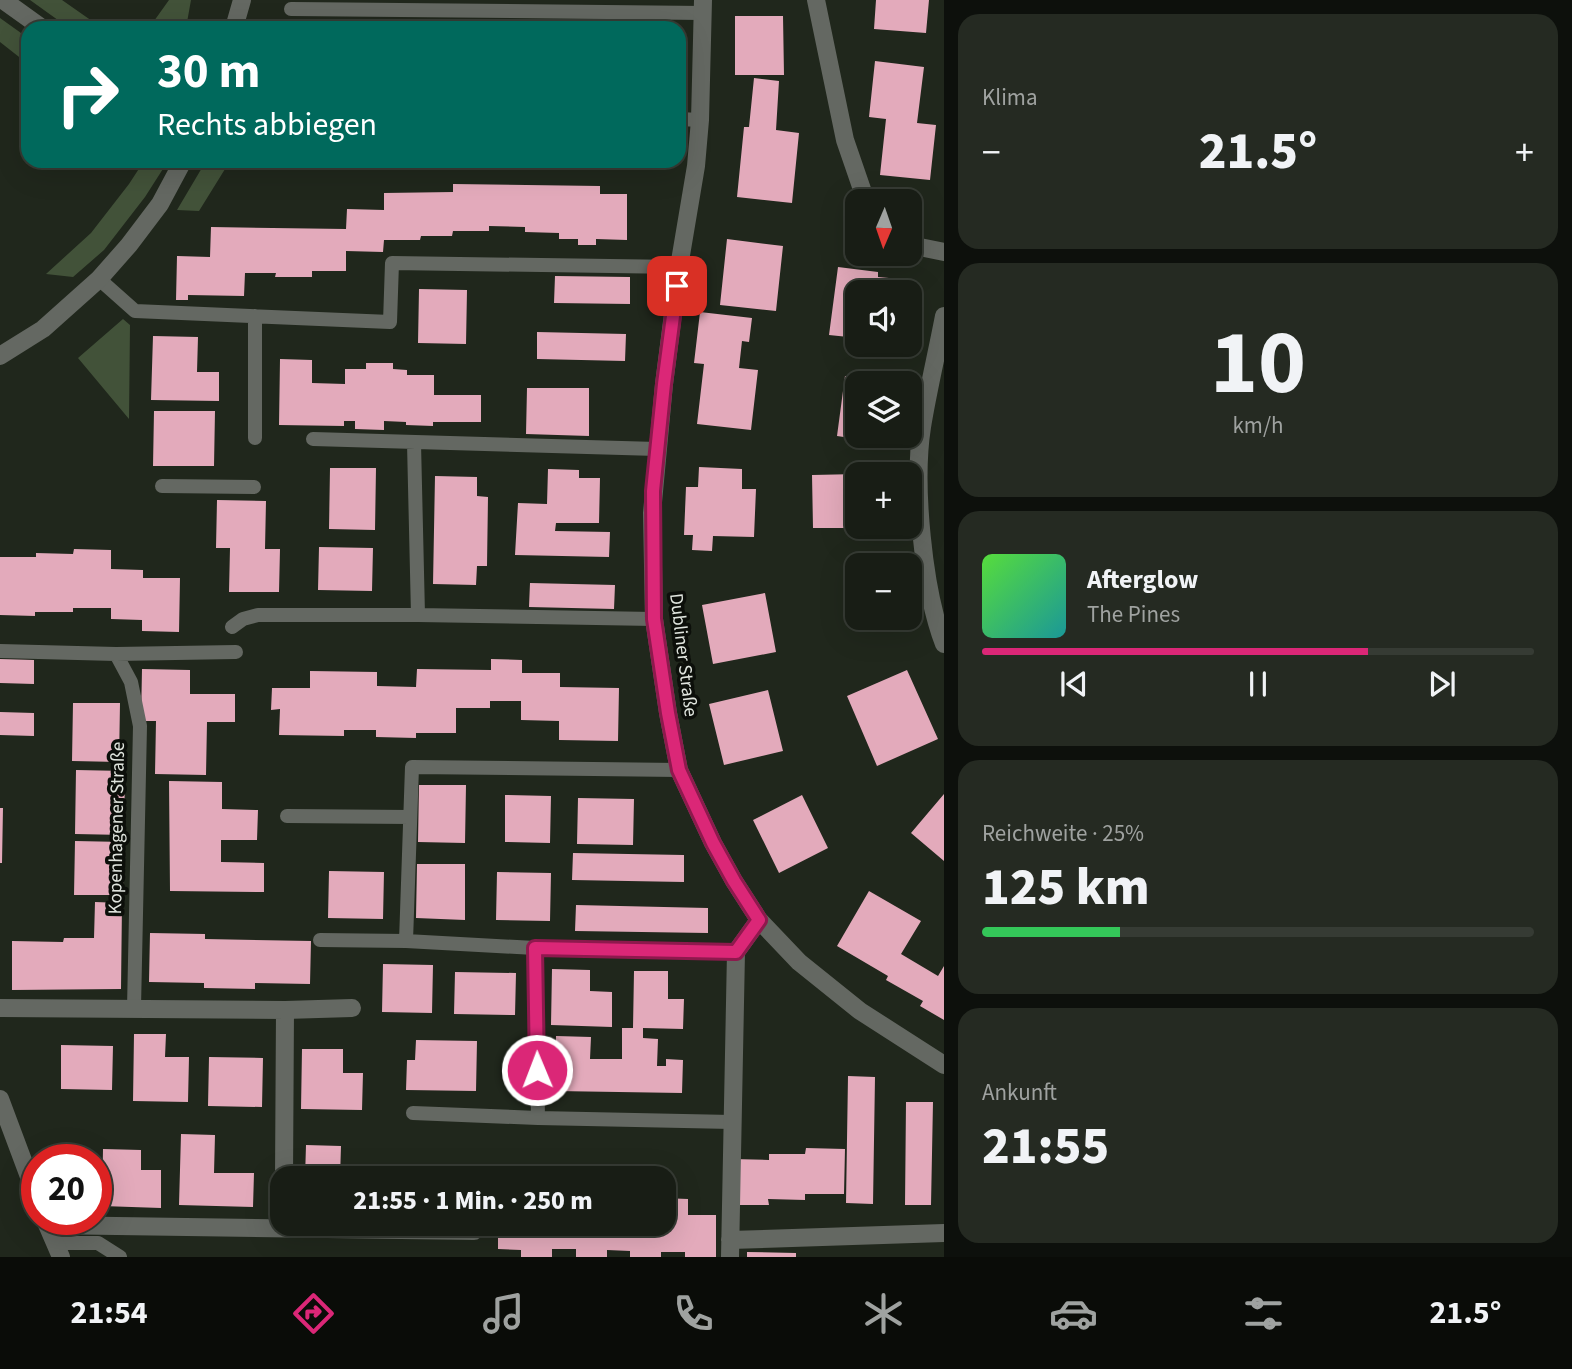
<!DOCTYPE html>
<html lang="de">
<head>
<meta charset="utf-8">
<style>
	:root { --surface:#181d15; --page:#252a22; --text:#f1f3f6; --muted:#9fa2a0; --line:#363b34; --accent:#db2777 }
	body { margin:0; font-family:"Source Sans 3",sans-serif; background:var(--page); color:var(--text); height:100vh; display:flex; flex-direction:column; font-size:26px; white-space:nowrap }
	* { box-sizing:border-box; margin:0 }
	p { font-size:23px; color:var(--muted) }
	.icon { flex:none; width:38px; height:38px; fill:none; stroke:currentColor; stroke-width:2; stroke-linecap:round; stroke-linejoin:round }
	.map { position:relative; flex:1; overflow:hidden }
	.side { display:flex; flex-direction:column; gap:14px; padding:14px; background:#0d100c; width:628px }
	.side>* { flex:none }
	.banner { position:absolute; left:21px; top:21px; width:665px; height:147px; border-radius:21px; box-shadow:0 7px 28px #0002,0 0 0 2px var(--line); background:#00695c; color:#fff; overflow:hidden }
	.needle { width:46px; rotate:182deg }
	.tools { position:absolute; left:845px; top:189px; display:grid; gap:14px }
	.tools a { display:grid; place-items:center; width:77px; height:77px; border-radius:14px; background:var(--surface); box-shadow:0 7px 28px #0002,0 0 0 2px var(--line); font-size:35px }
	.speed { position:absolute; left:21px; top:1144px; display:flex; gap:14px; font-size:35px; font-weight:700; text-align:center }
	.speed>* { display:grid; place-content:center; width:91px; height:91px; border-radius:50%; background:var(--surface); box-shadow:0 7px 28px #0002,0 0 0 2px var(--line); line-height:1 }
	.speed .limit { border:10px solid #d22; background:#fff; color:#111 }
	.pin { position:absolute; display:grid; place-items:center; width:60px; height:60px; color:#fff; margin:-30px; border-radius:14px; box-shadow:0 4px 10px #0006 }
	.me { position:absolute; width:77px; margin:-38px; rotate:359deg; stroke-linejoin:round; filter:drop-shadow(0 0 5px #0008) }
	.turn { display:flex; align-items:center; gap:24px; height:147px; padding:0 21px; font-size:32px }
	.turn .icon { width:91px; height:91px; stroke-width:2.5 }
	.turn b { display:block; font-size:49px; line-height:60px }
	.big { font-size:52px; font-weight:800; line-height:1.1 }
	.side .card { flex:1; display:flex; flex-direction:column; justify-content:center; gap:10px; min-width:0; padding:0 24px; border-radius:21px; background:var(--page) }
	.side .dial { align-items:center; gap:0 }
	.dial b { font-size:91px; line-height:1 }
	.song { display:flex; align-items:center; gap:21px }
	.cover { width:84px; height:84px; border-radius:10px; background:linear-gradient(135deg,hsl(110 70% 55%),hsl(180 70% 35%)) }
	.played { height:7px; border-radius:4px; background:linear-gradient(90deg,var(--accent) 70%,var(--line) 70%) }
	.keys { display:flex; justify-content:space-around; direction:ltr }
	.heat { display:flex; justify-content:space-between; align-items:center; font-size:38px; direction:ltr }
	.charge { height:10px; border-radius:5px; background:linear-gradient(90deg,#34c759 25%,var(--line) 0) }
	.trip { position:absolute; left:270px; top:1166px; width:406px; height:70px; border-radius:21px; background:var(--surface); box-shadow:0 7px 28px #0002,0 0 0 2px var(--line); font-weight:800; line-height:70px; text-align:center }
	.tab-bar { display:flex; height:112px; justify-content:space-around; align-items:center; background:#0a0c08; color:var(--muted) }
	.tab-bar .icon { width:49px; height:49px }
	.tab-bar .on { color:var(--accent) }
	.tab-bar b { font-size:32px; color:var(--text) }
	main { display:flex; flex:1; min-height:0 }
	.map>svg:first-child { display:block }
	.green { fill:#425239 }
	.building { fill:#e3aabb }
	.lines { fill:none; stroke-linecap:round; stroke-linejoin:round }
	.service { stroke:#646862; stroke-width:14 }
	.minor { stroke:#646862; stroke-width:18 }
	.tertiary { stroke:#646862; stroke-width:18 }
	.route-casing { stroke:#8e194d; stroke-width:18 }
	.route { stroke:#db2777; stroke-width:12 }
	.labels { text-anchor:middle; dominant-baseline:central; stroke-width:7; stroke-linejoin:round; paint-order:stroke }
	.street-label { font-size:19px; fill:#e0e5de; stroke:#0c0f0a }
</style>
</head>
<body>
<main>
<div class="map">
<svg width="944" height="1257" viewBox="0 0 944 1257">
	<rect width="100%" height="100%" fill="#20271c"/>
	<path class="green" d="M30,0h32l40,28h-33z
		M169,0h22l-5,28h-37z
		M0,18l28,20v26l-28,-22z
		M144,161h24l-23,36 -41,53 -31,27 -27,-3 45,-41 38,-49z
		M206,161h24l-31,50 -22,-1z
		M123,319l7,6 -1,94 -51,-61z"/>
	<path class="building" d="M876,0h53l-3,33 -52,-4z
		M735,16h48l1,59h-49z
		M640,24l22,1v3h-22z
		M875,61l49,6 -7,56 19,2 -6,55 -50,-5 6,-56 -17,-2z
		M754,78l25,3 -3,49 23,3 -7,70 -55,-6 7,-70h5z
		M453,184l147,2v8h27v46l-31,-1v6h-18v-6h-19v-6l-34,-1v-5l-36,-1v5h-36l-1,5h-31l-1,4h-36l-1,12 -37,-1v20h-34v6h-37l1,-4h-31l-1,23 -56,-1v5h-12l1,-44 33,1 1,-30 135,2 1,-20 37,1v-17l69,-1z
		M727,239l56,7 -7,65 -56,-6z
		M838,267l40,5v5l22,2 -2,13h-40v46l-29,-3z
		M555,276l75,1v27l-76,-1z
		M419,289l48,1 -1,54 -48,-1z
		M700,312l52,6 -3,24 -7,-1 -3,27 19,2 -7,60 -54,-6 7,-60 -10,-1z
		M537,332l89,2 -1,27 -88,-2z
		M153,336l45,1 -1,35h22v29l-68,-1z
		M280,359l32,1v23l33,1v-15h21v-6h27v6l14,1v5h27v20h47v27h-48v4l-27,-1v-3l-22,-1v9l-29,-1v-8h-11v5l-65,-1z
		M845,376l40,6 -27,1v53h28l-1,7 -48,-7z
		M527,388h62v48l-63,-2z
		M154,411h61l-1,55h-61z
		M699,467l43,2v20h14l-2,48 -41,-1 -1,15 -20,-1 1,-15h-9l2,-48h12z
		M330,468h46l-1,62 -46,-1z
		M548,469l31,1v8h21l-1,45h-43l-1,8 55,1 -1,25 -94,-2 3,-52 29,1z
		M858,474v54h-45l-1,-53z
		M435,476l42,1v19l11,1 -1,69h-10l-1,19 -43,-1z
		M217,500l49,1 -1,48h15l-1,43h-50l1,-44h-14z
		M319,547l54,1 -1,43 -54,-1z
		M74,549l37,1v19l32,1v8h37l-1,54 -37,-1v-11l-31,-1v-11h-38v4h-38v4l-35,-1v-58h36v-4l37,1z
		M530,583l85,2 -1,24 -85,-2z
		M765,593l11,59 -63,12 -11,-59z
		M0,659l34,1v24l-34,-1z
		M491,659l31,1v13h38v14l59,1 -1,53 -59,-1v-19l-38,-1v-19h-31v7h-34v25h-40v5l-40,-1v-7h-32v6l-65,-1 1,-26 -9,1 1,-22h38v-17l67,1v14l39,1 1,-18 74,1z
		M142,669l48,1v24h45v28h-28l-1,53 -51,-1 1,-53h-15z
		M907,670l31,69 -61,27 -30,-70z
		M768,690l15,61 -59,14 -15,-61z
		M73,703h47l-1,59 -47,-1z
		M0,712l34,1v23l-34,-1z
		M76,770l49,1 -1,64 -49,-1z
		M169,781l53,1v27l36,1 -1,30h-36v22l43,1v29l-94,-1z
		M419,785h47l-1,58 -47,-1z
		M944,794v67l-33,-28z
		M505,795l46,1 -1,47 -45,-1z
		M802,795l26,53 -49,25 -26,-53z
		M578,798l56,1 -1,46 -56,-1z
		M0,808h3l-1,55h-2z
		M75,841l49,1 -1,53h-49z
		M573,853l111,2v27l-112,-2z
		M417,864h48v56l-49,-2z
		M329,871l55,1 -1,47 -55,-1z
		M497,872l54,1 -1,48 -54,-1z
		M869,891l52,30 -20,33 37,22 6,-10v54l-24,-14 3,-5 -37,-21 2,-4 -51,-30z
		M95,902l27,1 -1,86 -109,1v-49l51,1 1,-4h30z
		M576,905l132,3v25l-133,-2z
		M150,933l55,1v5l106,2 -1,43 -55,-1v6l-51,-1v-5l-55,-1z
		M383,964l50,1 -1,48 -50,-1z
		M552,969l38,1v21l22,1v35l-61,-2z
		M634,971h34v28h16l-1,30 -40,-1v10l15,1 -1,27h9v-7l17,1 -1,33 -127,-2 1,-55 35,1 -1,22h32v-31h11z
		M455,972l61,1 -1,42 -61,-1z
		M134,1034h32l-1,23h24l-1,45 -55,-1z
		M416,1040l61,1 -1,50 -70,-1 1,-30h8z
		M61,1045l52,1 -1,44 -51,-1z
		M302,1049h41v24h20l-1,37 -61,-1z
		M209,1057l54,1 -1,49 -54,-1z
		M848,1076l27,1 -2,127 -27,-1z
		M906,1102h27l-2,103h-26z
		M181,1134l34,1 -1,38h40l-1,34 -74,-2z
		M306,1145l35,1 -1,32h-35z
		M806,1148l39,1 -1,45h-39v6l-37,-1 1,6h-38l1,-46 37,1v-6h36z
		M103,1149l38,1v20h20v38l-59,-2z
		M663,1198l25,1v16h28v42h-31v-5h-24v5h-31v-6l-23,-1v7h-31v-8h-24v8h-31v-7l-23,-1v-26h165z
		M747,1252l49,1v4h-49z"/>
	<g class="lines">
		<path class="service" d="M291,9l413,4
			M679,119l21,1
			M99,279l36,32 255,11 2,-59 287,4
			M255,438v-122
			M313,439l344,10
			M414,443l4,172
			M162,486l92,1
			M232,627l11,-8 15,-4h160l236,4
			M0,651l116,3 120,-2
			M116,654l15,28 9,44 -6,282
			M287,816l123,1
			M320,940l86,1 129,7 201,4
			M406,941l6,-174 267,3
			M535,948l3,170
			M413,1113l125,5 194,4
			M55,1243h43l22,14"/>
		<path class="minor" d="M3,0l39,28
			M703,0l-3,120 -4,46 -17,101 -15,117 -12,129 2,106 14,94 11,57 34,73 21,38 25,39 40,42 61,49 84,54
			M816,0l29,140 21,61
			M910,245l34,7
			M944,316c-7,37 -16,74 -22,111 -9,57 1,163 22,217
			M0,1008l285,2 67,-2
			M0,1099l37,99
			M284,1178l1,-168
			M45,1220l16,37
			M47,1225l427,6
			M730,1240l214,-7
			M730,1257l6,-305 23,-32"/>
		<path class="tertiary" d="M234,28l8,-28
			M0,356l43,-27 56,-50 30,-34 31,-41 23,-43"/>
	</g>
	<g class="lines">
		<defs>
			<path id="route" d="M537,1070l-2,-122 201,4 23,-32 -25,-39 -21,-38 -34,-73 -11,-57 -14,-94 -1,-128 11,-107 13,-98"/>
		</defs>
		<use href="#route" class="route-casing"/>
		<use href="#route" class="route"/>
	</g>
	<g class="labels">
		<g class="street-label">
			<text transform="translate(683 655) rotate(83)">Dubliner Straße</text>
			<text transform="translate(117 828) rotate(-89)">Kopenhagener Straße</text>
		</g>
	</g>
</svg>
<div class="tools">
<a><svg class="needle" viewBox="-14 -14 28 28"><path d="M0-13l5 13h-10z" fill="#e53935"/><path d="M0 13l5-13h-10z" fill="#9fa2a0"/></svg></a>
<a><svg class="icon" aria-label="sound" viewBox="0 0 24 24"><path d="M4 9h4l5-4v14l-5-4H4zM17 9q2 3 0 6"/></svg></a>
<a><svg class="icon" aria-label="layers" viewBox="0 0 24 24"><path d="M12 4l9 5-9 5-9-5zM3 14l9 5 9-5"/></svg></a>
<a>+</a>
<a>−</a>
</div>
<div class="speed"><div class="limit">20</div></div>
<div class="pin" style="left:677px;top:286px;background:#d93025"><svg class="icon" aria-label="arrive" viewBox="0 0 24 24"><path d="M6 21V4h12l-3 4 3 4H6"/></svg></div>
<svg class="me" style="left:537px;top:1070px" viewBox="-20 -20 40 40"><circle r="17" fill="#db2777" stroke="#fff" stroke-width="3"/><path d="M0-11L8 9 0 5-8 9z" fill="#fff"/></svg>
<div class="trip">21:55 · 1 Min. · 250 m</div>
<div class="banner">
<div class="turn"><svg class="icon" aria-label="right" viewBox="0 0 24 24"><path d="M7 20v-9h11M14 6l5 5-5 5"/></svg><div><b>30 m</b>Rechts abbiegen</div></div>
</div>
</div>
<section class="side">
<div class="card"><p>Klima</p>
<div class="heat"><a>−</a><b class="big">21.5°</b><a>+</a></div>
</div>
<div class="card dial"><b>10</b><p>km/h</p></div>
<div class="card">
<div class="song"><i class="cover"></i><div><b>Afterglow</b><p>The Pines</p></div></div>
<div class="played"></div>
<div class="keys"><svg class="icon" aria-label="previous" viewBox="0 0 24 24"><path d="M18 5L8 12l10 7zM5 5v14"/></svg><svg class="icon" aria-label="pause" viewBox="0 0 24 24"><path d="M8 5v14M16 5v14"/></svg><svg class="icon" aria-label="next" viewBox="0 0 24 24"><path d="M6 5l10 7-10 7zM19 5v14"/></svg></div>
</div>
<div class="card"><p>Reichweite · 25%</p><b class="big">125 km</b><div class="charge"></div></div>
<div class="card"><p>Ankunft</p><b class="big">21:55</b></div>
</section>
</main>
<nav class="tab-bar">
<b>21:54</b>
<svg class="icon on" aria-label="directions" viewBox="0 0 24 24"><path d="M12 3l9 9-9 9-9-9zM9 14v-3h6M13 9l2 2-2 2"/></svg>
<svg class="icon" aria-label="music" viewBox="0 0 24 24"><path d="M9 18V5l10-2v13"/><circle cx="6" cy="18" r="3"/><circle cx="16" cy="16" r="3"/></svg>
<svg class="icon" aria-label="phone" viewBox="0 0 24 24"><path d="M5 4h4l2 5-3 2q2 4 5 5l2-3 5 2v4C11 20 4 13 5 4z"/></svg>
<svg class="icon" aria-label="climate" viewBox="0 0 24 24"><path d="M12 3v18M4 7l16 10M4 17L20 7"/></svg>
<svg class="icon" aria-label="car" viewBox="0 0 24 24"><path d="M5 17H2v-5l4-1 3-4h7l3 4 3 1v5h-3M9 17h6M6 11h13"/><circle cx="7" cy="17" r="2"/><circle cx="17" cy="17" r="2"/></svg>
<svg class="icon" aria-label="filters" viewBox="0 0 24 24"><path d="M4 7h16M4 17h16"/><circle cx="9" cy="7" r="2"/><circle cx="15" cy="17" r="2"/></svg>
<b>21.5°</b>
</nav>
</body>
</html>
